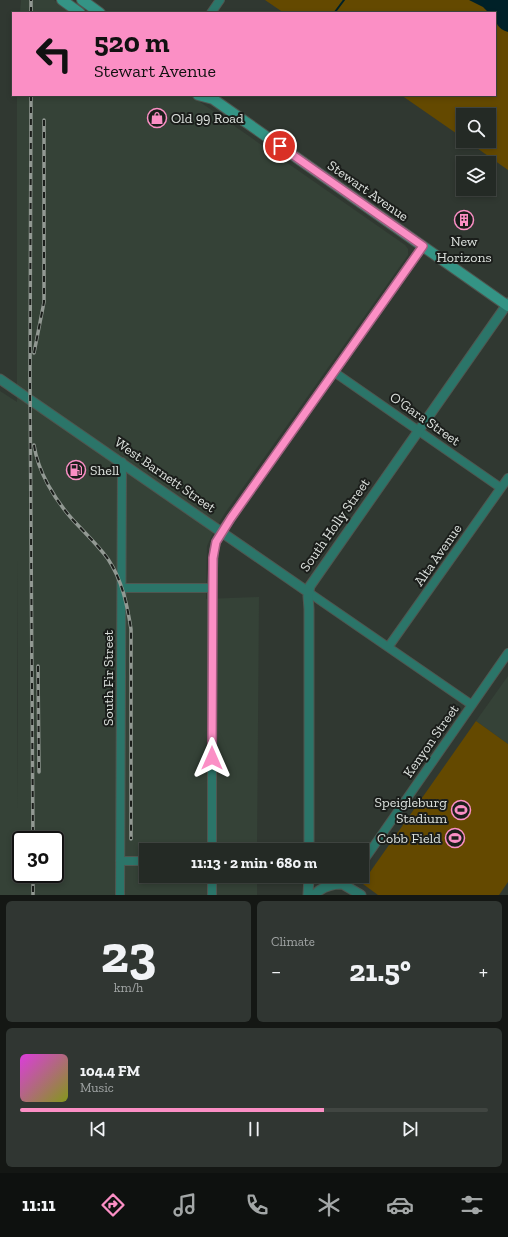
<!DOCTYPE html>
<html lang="en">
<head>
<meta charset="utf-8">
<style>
	:root { --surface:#242a25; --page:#303632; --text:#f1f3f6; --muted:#a3a7a7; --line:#414642; --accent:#fb8fc5 }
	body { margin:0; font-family:"Zilla Slab",serif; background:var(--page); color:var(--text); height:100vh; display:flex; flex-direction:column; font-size:15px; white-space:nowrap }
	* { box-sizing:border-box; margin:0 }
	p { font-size:13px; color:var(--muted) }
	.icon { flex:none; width:22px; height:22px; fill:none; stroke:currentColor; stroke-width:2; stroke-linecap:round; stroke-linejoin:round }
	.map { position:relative; height:895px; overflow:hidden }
	.panel { display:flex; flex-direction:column; gap:6px; padding:6px; background:#141714; flex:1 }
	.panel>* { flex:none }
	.guide { position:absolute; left:12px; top:12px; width:484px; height:84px; border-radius:0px; box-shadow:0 2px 6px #0003,0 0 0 1px var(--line); background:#fb8fc5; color:#111; overflow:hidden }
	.tools { position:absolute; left:456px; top:108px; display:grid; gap:8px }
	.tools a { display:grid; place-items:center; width:40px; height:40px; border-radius:0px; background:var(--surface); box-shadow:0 2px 6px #0003,0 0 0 1px var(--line); font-size:20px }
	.speed { position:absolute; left:12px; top:831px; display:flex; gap:8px; font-size:20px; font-weight:700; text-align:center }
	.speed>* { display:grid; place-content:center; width:52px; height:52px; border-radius:50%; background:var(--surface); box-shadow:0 2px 6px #0003,0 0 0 1px var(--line); line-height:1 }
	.speed .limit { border:2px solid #111; border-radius:6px; background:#fff; color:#111 }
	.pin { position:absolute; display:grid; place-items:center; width:34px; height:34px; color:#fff; margin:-17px; border:2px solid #fff; border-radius:50%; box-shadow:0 1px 4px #0007 }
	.me { position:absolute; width:44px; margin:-22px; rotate:0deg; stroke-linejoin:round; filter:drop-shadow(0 0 3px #0008) }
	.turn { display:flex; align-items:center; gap:14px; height:84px; padding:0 16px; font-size:18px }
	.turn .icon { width:52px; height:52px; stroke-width:2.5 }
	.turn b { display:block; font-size:28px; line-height:34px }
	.big { font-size:30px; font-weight:700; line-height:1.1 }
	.panel .card { flex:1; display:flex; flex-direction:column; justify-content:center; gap:6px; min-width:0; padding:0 14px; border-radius:6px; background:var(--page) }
	.panel .dial { align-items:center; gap:0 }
	.dial b { font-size:52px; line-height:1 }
	.song { display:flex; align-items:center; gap:12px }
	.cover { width:48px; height:48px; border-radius:6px; background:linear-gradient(135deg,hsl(300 70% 55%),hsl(70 70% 35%)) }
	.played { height:4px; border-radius:2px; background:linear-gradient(90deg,var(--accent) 65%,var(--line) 65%) }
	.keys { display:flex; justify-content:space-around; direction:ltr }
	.heat { display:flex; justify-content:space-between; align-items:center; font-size:22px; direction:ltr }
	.panel .tiles { flex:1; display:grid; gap:6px; grid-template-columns:1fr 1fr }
	.card:last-child { grid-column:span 2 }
	.trip { position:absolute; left:139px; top:843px; width:230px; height:40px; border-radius:0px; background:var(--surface); box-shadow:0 2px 6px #0003,0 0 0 1px var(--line); font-weight:700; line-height:40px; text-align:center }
	.tabs { display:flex; height:64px; justify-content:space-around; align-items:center; background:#0e110f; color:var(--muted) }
	.tabs .icon { width:28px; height:28px }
	.tabs .selected { color:var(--accent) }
	.tabs b { font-size:18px; color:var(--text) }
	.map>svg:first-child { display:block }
	.built { fill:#354237; fill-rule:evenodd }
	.green { fill:#644900 }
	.water { fill:#002128 }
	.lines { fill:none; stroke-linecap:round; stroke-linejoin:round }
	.stream { stroke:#002128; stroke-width:2 }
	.minor-casing { stroke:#4f5650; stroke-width:10 }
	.tertiary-casing { stroke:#4f5650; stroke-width:11 }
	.secondary-casing { stroke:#4f5650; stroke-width:12 }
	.minor { stroke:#2b7569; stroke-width:8 }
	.tertiary { stroke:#2b7569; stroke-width:9 }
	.secondary { stroke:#349485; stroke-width:10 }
	.rail-casing { stroke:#929993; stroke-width:3.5 }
	.rail { stroke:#1b1e1b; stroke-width:2; stroke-dasharray:6; stroke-linecap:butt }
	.route-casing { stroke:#a35d80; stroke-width:10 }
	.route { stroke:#fb8fc5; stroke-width:7 }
	.labels { text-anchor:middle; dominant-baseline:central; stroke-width:4; stroke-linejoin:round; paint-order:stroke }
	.poi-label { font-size:14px; fill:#dce1dd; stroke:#1b1e1b; text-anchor:start }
	.street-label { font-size:14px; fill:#dce1dd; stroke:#1b1e1b }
</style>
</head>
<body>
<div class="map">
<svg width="508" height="895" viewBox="0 0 508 895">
	<rect width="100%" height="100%" fill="#303831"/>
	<path class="built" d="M21,0h33l19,13h-53z
		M17,95h173l215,150 3,4v6l-183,258 -11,18 -7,15 -1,53 53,-2 -2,253h-111v26h111v19h-257v-504l17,11zM17,560l1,139 -1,113zM21,840h34v34h-34z
		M508,676v68l-32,-23z"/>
	<path class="green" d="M265,0h243v170l-41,-29h22v-26h-26v23l-62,-43h94v-82h-211z
		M476,721l32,23v138l-9,13h-121l-15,-11v-2z"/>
	<path class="water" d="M469,0h39v32c-10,-3 -13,-9 -13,-19h-6l-6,-6z"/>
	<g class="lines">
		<path class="stream" d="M331,13l4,-1 9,-12"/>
		<defs>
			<path id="minor" d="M211,13l9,-13
				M334,372l167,116
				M122,588h90
				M308,592l164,113
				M389,646l119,-168
				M212,850v-262l2,-38 2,-8 6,-11 201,-285
				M120,861h26
				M362,863l146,-210
				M212,876v19
				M346,886l7,-10
				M120,895l2,-433"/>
			<path id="tertiary" d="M0,379l308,213
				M309,850v-241l-1,-13 2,-10 198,-283
				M329,876l32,19
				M308,895l1,-19
				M314,895c8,-8 16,-11 27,-11"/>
			<path id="secondary" d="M62,0l18,13
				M82,0l18,13
				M198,95l15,4 295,207"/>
		</defs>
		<use href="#minor" class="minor-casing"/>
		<use href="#tertiary" class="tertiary-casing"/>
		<use href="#secondary" class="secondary-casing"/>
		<use href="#minor" class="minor"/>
		<use href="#tertiary" class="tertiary"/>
		<use href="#secondary" class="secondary"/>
		<defs>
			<path id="rail" d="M31,13v-13
				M31,95l-1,284 3,461
				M34,353l10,-51v-182
				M34,445c4,27 21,55 39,75 12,13 25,25 35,39 14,21 19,45 23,70v210
				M38,666l1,106
				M33,874v21"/>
		</defs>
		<use href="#rail" class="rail-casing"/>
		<use href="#rail" class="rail"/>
	</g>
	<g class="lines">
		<defs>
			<path id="route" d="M212,758l1,-200 3,-16 15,-24 192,-272 -143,-100"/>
		</defs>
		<use href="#route" class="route-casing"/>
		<use href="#route" class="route"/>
	</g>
	<defs>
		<symbol id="shop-ring" viewBox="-11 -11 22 22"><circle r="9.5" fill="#1b1e1b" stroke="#fb8fc5" stroke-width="1.5"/><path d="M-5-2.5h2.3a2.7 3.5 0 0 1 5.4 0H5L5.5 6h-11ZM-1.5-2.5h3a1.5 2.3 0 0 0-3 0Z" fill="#fb8fc5"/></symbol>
		<symbol id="building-ring" viewBox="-11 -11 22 22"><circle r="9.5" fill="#1b1e1b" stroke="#fb8fc5" stroke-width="1.5"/><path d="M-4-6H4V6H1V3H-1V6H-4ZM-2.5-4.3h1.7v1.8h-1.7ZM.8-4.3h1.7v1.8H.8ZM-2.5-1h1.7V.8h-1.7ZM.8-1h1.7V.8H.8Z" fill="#fb8fc5"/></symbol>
		<symbol id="fuel-ring" viewBox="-11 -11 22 22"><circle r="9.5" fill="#1b1e1b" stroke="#fb8fc5" stroke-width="1.5"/><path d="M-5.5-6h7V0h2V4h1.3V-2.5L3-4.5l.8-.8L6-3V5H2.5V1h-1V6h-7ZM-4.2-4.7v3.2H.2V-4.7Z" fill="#fb8fc5"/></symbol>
		<symbol id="stadium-ring" viewBox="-11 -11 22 22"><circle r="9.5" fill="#1b1e1b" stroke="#fb8fc5" stroke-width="1.5"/><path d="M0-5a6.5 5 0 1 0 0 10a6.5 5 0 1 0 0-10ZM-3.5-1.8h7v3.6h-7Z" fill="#fb8fc5"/></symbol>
	</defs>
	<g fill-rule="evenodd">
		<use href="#shop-ring" x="146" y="107" width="22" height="22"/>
		<use href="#building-ring" x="453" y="209" width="22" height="22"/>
		<use href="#fuel-ring" x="65" y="459" width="22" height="22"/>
		<use href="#stadium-ring" x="450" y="799" width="22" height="22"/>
		<use href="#stadium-ring" x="444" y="827" width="22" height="22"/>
	</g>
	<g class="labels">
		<g class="poi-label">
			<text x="171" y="118">Old 99 Road</text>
			<text x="464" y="241" text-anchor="middle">New<tspan x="464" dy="16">Horizons</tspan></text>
			<text x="90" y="470">Shell</text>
			<text x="447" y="802" text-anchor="end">Speigleburg<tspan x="447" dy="16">Stadium</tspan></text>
			<text x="441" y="838" text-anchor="end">Cobb Field</text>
		</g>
		<g class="street-label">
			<text transform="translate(368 191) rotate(35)">Stewart Avenue</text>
			<text transform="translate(425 419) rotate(35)">O'Gara Street</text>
			<text transform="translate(165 475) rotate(35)">West Barnett Street</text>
			<text transform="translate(335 525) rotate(-55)">South Holly Street</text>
			<text transform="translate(438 555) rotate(-55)">Alta Avenue</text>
			<text transform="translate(108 678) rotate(-90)">South Fir Street</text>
			<text transform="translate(431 741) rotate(-55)">Kenyon Street</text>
		</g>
	</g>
</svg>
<div class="tools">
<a><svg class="icon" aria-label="search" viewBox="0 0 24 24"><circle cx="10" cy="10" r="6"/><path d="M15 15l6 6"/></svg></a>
<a><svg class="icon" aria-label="layers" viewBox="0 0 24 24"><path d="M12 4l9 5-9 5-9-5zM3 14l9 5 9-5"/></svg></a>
</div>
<div class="speed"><div class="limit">30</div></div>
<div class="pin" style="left:280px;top:146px;background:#d93025"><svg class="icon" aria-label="arrive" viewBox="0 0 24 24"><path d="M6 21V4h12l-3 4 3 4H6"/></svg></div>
<svg class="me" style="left:212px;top:758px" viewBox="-20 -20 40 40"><path d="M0-17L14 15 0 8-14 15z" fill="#fb8fc5" stroke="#fff" stroke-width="4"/></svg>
<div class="trip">11:13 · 2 min · 680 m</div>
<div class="guide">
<div class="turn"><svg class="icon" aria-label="left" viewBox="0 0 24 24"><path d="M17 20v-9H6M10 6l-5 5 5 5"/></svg><div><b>520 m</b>Stewart Avenue</div></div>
</div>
</div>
<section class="panel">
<div class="tiles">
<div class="card dial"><b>23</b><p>km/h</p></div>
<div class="card"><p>Climate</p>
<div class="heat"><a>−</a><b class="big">21.5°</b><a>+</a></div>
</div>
<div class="card">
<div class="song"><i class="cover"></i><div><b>104.4 FM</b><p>Music</p></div></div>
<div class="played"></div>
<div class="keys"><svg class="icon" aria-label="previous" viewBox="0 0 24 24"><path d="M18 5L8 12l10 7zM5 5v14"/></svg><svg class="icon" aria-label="pause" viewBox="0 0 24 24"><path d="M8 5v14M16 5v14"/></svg><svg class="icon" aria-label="next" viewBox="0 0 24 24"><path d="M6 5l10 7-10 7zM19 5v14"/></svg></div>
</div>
</div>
</section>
<nav class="tabs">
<b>11:11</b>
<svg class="icon selected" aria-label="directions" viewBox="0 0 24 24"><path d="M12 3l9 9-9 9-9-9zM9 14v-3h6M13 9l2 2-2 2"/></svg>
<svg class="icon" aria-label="music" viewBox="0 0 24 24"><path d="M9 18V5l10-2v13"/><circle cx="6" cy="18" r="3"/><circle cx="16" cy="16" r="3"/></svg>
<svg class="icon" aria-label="phone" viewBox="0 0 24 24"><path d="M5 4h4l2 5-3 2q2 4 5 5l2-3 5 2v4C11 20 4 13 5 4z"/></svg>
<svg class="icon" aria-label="climate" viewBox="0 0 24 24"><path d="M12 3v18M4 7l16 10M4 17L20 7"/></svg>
<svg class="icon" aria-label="car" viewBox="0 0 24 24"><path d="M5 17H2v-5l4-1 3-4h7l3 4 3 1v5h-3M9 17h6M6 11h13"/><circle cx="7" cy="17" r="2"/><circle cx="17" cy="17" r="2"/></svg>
<svg class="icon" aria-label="filters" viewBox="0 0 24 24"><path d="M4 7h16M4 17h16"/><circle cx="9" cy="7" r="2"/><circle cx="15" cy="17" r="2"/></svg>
</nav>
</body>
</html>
